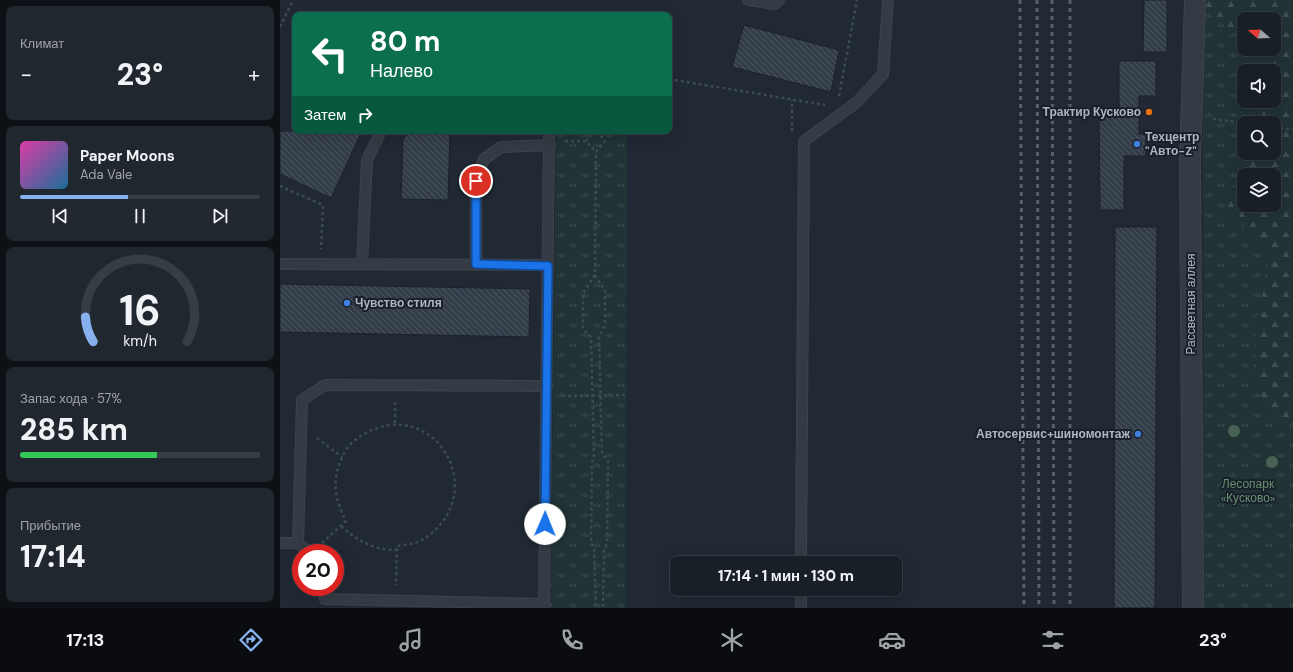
<!DOCTYPE html>
<html lang="ru">
<head>
<meta charset="utf-8">
<style>
	:root { --surface:#181f27; --page:#21272f; --text:#f1f3f6; --muted:#9fa2a7; --line:#363d44; --accent:#86b0ee }
	body { margin:0; font-family:"DM Sans",sans-serif; background:var(--page); color:var(--text); height:100vh; display:flex; flex-direction:column; font-size:15px; white-space:nowrap }
	* { box-sizing:border-box; margin:0 }
	p { font-size:13px; color:var(--muted) }
	.icon { flex:none; width:22px; height:22px; fill:none; stroke:currentColor; stroke-width:2; stroke-linecap:round; stroke-linejoin:round }
	.map { position:relative; flex:1; overflow:hidden }
	.panel { display:flex; flex-direction:column; gap:6px; padding:6px; background:#0d1115; width:280px }
	.panel>* { flex:none }
	.banner { position:absolute; left:12px; top:12px; width:380px; height:122px; border-radius:8px; box-shadow:0 4px 16px #0002,0 0 0 1px var(--line); background:#0b6e4f; color:#fff; overflow:hidden }
	.needle { width:26px; rotate:289deg }
	.fabs { position:absolute; left:957px; top:12px; display:grid; gap:8px }
	.fabs a { display:grid; place-items:center; width:44px; height:44px; border-radius:8px; background:var(--surface); box-shadow:0 4px 16px #0002,0 0 0 1px var(--line); font-size:20px }
	.speed { position:absolute; left:12px; top:544px; display:flex; gap:8px; font-size:20px; font-weight:700; text-align:center }
	.speed>* { display:grid; place-content:center; width:52px; height:52px; border-radius:50%; background:var(--surface); box-shadow:0 4px 16px #0002,0 0 0 1px var(--line); line-height:1 }
	.speed .limit { border:6px solid #d22; background:#fff; color:#111 }
	.pin { position:absolute; display:grid; place-items:center; width:34px; height:34px; color:#fff; margin:-17px; border:2px solid #fff; border-radius:50%; box-shadow:0 1px 4px #0007 }
	.me { position:absolute; width:44px; margin:-22px; rotate:1deg; stroke-linejoin:round; filter:drop-shadow(0 0 3px #0008) }
	.turn { display:flex; align-items:center; gap:14px; height:84px; padding:0 12px; font-size:18px }
	.turn .icon { width:52px; height:52px; stroke-width:2.5 }
	.turn b { display:block; font-size:28px; line-height:34px }
	.then { display:flex; align-items:center; height:38px; padding:0 12px; background:#0003; gap:8px; font-size:15px }
	.big { font-size:30px; font-weight:800; line-height:1.1 }
	.panel .card { flex:1; display:flex; flex-direction:column; justify-content:center; gap:6px; min-width:0; padding:0 14px; border-radius:8px; background:var(--page) }
	.panel .dial { align-items:center; gap:0 }
	.dial svg { height:104px; overflow:visible; fill:none; stroke:var(--line); stroke-width:7; stroke-linecap:round; text-anchor:middle }
	.dial text { fill:var(--text); stroke:none }
	.song { display:flex; align-items:center; gap:12px }
	.cover { width:48px; height:48px; border-radius:6px; background:linear-gradient(135deg,hsl(320 70% 55%),hsl(200 70% 35%)) }
	.played { height:4px; border-radius:2px; background:linear-gradient(90deg,var(--accent) 45%,var(--line) 45%) }
	.keys { display:flex; justify-content:space-around; direction:ltr }
	.heat { display:flex; justify-content:space-between; align-items:center; font-size:22px; direction:ltr }
	.charge { height:6px; border-radius:3px; background:linear-gradient(90deg,#34c759 57%,var(--line) 0) }
	.trip { position:absolute; left:390px; top:556px; width:232px; height:40px; border-radius:8px; background:var(--surface); box-shadow:0 4px 16px #0002,0 0 0 1px var(--line); font-weight:800; line-height:40px; text-align:center }
	.tabs { display:flex; height:64px; justify-content:space-around; align-items:center; background:#0a0c10; color:var(--muted) }
	.tabs .icon { width:28px; height:28px }
	.tabs .current { color:var(--accent) }
	.tabs b { font-size:18px; color:var(--text) }
	main { display:flex; flex:1; min-height:0 }
	.map>svg:first-child { display:block }
	.grass { fill:url(#grass-tufts); fill-rule:evenodd }
	.forest { fill:url(#forest-firs); fill-rule:evenodd }
	.building { fill:url(#building-back-hatch); stroke:#1b222b }
	.lines { fill:none; stroke-linecap:round; stroke-linejoin:round }
	.lane-casing { stroke:#3d444e; stroke-width:12 }
	.street-casing { stroke:#3d444e; stroke-width:22 }
	.path { stroke:#3b4c4d; stroke-width:2.5; stroke-dasharray:3 3; stroke-linecap:butt }
	.lane { stroke:#343b44; stroke-width:10 }
	.street { stroke:#343b44; stroke-width:20 }
	.rail { stroke:#565f6b; stroke-width:3; stroke-dasharray:4 4; stroke-linecap:butt }
	.tree { fill:#486155 }
	.route-casing { stroke:#114b97; stroke-width:10 }
	.route { stroke:#1a73e8; stroke-width:7 }
	.food-dot { fill:#e8710a; stroke:#192029; stroke-width:1.5 }
	.shop-dot { fill:#3f7fe0; stroke:#192029; stroke-width:1.5 }
	.labels { text-anchor:middle; dominant-baseline:central; stroke-width:4; stroke-linejoin:round; paint-order:stroke }
	.poi-label { font-size:12px; font-weight:bold; fill:#aeb6c1; stroke:#192029; text-anchor:end }
	.street-label { font-size:12px; fill:#aeb6c1; stroke:#192029 }
	.park-label { font-size:12px; fill:#688f70; stroke:#192029 }
</style>
</head>
<body>
<main>
<section class="panel">
<div class="card"><p>Климат</p>
<div class="heat"><a>−</a><b class="big">23°</b><a>+</a></div>
</div>
<div class="card">
<div class="song"><i class="cover"></i><div><b>Paper Moons</b><p>Ada Vale</p></div></div>
<div class="played"></div>
<div class="keys"><svg class="icon" aria-label="previous" viewBox="0 0 24 24"><path d="M18 5L8 12l10 7zM5 5v14"/></svg><svg class="icon" aria-label="pause" viewBox="0 0 24 24"><path d="M8 5v14M16 5v14"/></svg><svg class="icon" aria-label="next" viewBox="0 0 24 24"><path d="M6 5l10 7-10 7zM19 5v14"/></svg></div>
</div>
<div class="card dial"><svg viewBox="0 0 100 80">
<path d="M14 69A42 42 0 1 1 86 69"/>
<path d="M14 69A42 42 0 0 1 8 50" stroke="#86b0ee"/>
<text x="50" y="56" font-size="32" font-weight="700">16</text>
<text x="50" y="72" font-size="11">km/h</text>
</svg></div>
<div class="card"><p>Запас хода · 57%</p><b class="big">285 km</b><div class="charge"></div></div>
<div class="card"><p>Прибытие</p><b class="big">17:14</b></div>
</section>
<div class="map">
<svg width="1013" height="608" viewBox="0 0 1013 608">
	<defs>
		<pattern id="grass-tufts" width="24" height="20" patternUnits="userSpaceOnUse"><rect width="24" height="20" fill="#223335"/><path d="M3 7l-1-3M5 7V3M7 7l1-3M15 17l-1-3M17 17v-4M19 17l1-3" fill="none" stroke="#404e50"/></pattern>
		<pattern id="forest-firs" width="22" height="20" patternUnits="userSpaceOnUse"><rect width="22" height="20" fill="#223335"/><path d="M5 1l3.5 6h-7zM16 11l3.5 6h-7z" fill="#404e50"/></pattern>
		<pattern id="building-back-hatch" width="6" height="6" patternUnits="userSpaceOnUse"><rect width="6" height="6" fill="#333d4a"/><path d="M-1 5l2 2M0 0l6 6M5-1l2 2" fill="none" stroke="#4e5762"/></pattern>
	</defs>
	<rect width="100%" height="100%" fill="#202934"/>
	<path class="grass" d="M1013,0v608h-92l3,-279 -2,-320zM964,19h30v30h-30zM964,71h30v30h-30zM964,123h30v30h-30zM964,175h30v30h-30z
		M276,131h71l-1,477h-75z"/>
	<path class="forest" d="M923,0h90v423l-24,-13 -15,-28 2,-64 8,-31 4,-32 -20,-26 -25,-19 13,-32v-33l7,-30 6,-14h25v-30h-11l6,-13 -12,-9h17v-30h-30v20l-42,-30zM964,123h30v30h-30zM964,175h30v30h-30z
		M1013,558v41l-3,-4 -2,-33z"/>
	<path class="building" d="M864,0h23v52h-24z
		M464,25l95,25 -8,42 -99,-25z
		M839,61h37v35h-17v38h7v22h-22v54h-24l-1,-99h20z
		M0,131h82l-31,67 -51,-24z
		M130,131h40l-2,69 -47,-1 2,-60z
		M835,227h42l-2,381h-41z
		M0,284l250,5 -1,48 -249,-5z"/>
	<g class="lines">
		<defs>
			<path id="lane" d="M468,0l27,4 4,-4
				M0,264l268,1
				M82,264l5,-104 14,-29
				M196,264v-83l8,-22 17,-12 49,-2
				M0,543h18
				M30,553l-12,-10 4,-143 23,-15 222,1
				M521,563l3,-422 53,-39 26,-28 5,-74
				M43,587l2,12 220,5
				M264,608l5,-477
				M521,608v-19"/>
			<path id="street" d="M913,608l-3,-447 5,-161"/>
		</defs>
		<use href="#lane" class="lane-casing"/>
		<use href="#street" class="street-casing"/>
		<path class="path" d="M0,27l13,-27
			M389,79l156,26
			M559,96l18,-96
			M933,119l31,4
			M994,127l19,3
			M317,131l8,10 -9,11 -1,123 10,16v34l-6,11 3,118 6,7 -1,82 -3,8 -1,57
			M512,131v-31
			M285,141h21l10,11
			M306,141l9,-10
			M0,186l43,19 -2,44
			M315,275l-12,18v36l8,8 3,120 -2,5 -1,81 3,6 2,59
			M282,396l64,-1
			M115,402v23
			M37,438l25,19
			M61,526c17,15 32,24 56,24
			M42,543l24,-22c-13,-26 -15,-44 0,-71 6,-10 18,-17 29,-21 58,-23 106,50 64,97 -6,7 -15,14 -24,17 -6,1 -12,2 -18,3l-1,39"/>
		<use href="#lane" class="lane"/>
		<use href="#street" class="street"/>
		<path class="rail" d="M740,0l4,608
			M757,0l2,608
			M772,0l2,608
			M790,0v608"/>
	</g>
	<g class="tree">
		<circle cx="954" cy="431" r="6"/>
		<circle cx="992" cy="462" r="6"/>
	</g>
	<g class="lines">
		<defs>
			<path id="route" d="M196,181v83l72,2 -3,258"/>
		</defs>
		<use href="#route" class="route-casing"/>
		<use href="#route" class="route"/>
	</g>
	<circle class="food-dot" cx="869" cy="112" r="4"/>
	<g class="shop-dot">
		<circle cx="857" cy="144" r="4"/>
		<circle cx="67" cy="303" r="4"/>
		<circle cx="858" cy="434" r="4"/>
	</g>
	<g class="labels">
		<g class="poi-label">
			<text x="861" y="112">Трактир Кусково</text>
			<text x="865" y="137" text-anchor="start">Техцентр<tspan x="865" dy="14">"Авто-Z"</tspan></text>
			<text x="75" y="303" text-anchor="start">Чувство стиля</text>
			<text x="850" y="434">Автосервис+шиномонтаж</text>
		</g>
		<g class="street-label">
			<text transform="translate(911 304) rotate(-90)">Рассветная аллея</text>
		</g>
		<g class="park-label">
			<text x="968" y="484">Лесопарк<tspan x="968" dy="14">«Кусково»</tspan></text>
		</g>
	</g>
</svg>
<div class="fabs">
<a><svg class="needle" viewBox="-14 -14 28 28"><path d="M0-13l5 13h-10z" fill="#e53935"/><path d="M0 13l5-13h-10z" fill="#9fa2a7"/></svg></a>
<a><svg class="icon" aria-label="sound" viewBox="0 0 24 24"><path d="M4 9h4l5-4v14l-5-4H4zM17 9q2 3 0 6"/></svg></a>
<a><svg class="icon" aria-label="search" viewBox="0 0 24 24"><circle cx="10" cy="10" r="6"/><path d="M15 15l6 6"/></svg></a>
<a><svg class="icon" aria-label="layers" viewBox="0 0 24 24"><path d="M12 4l9 5-9 5-9-5zM3 14l9 5 9-5"/></svg></a>
</div>
<div class="speed"><div class="limit">20</div></div>
<div class="pin" style="left:196px;top:181px;background:#d93025"><svg class="icon" aria-label="arrive" viewBox="0 0 24 24"><path d="M6 21V4h12l-3 4 3 4H6"/></svg></div>
<svg class="me" style="left:265px;top:524px" viewBox="-20 -20 40 40"><circle r="19" fill="#fff"/><path d="M0-13L10 11 0 6-10 11z" fill="#1a73e8"/></svg>
<div class="trip">17:14 · 1 мин · 130 m</div>
<div class="banner">
<div class="turn"><svg class="icon" aria-label="left" viewBox="0 0 24 24"><path d="M17 20v-9H6M10 6l-5 5 5 5"/></svg><div><b>80 m</b>Налево</div></div>
<div class="then">Затем<svg class="icon" aria-label="right" viewBox="0 0 24 24"><path d="M7 20v-9h11M14 6l5 5-5 5"/></svg></div>
</div>
</div>
</main>
<nav class="tabs">
<b>17:13</b>
<svg class="icon current" aria-label="directions" viewBox="0 0 24 24"><path d="M12 3l9 9-9 9-9-9zM9 14v-3h6M13 9l2 2-2 2"/></svg>
<svg class="icon" aria-label="music" viewBox="0 0 24 24"><path d="M9 18V5l10-2v13"/><circle cx="6" cy="18" r="3"/><circle cx="16" cy="16" r="3"/></svg>
<svg class="icon" aria-label="phone" viewBox="0 0 24 24"><path d="M5 4h4l2 5-3 2q2 4 5 5l2-3 5 2v4C11 20 4 13 5 4z"/></svg>
<svg class="icon" aria-label="climate" viewBox="0 0 24 24"><path d="M12 3v18M4 7l16 10M4 17L20 7"/></svg>
<svg class="icon" aria-label="car" viewBox="0 0 24 24"><path d="M5 17H2v-5l4-1 3-4h7l3 4 3 1v5h-3M9 17h6M6 11h13"/><circle cx="7" cy="17" r="2"/><circle cx="17" cy="17" r="2"/></svg>
<svg class="icon" aria-label="filters" viewBox="0 0 24 24"><path d="M4 7h16M4 17h16"/><circle cx="9" cy="7" r="2"/><circle cx="15" cy="17" r="2"/></svg>
<b>23°</b>
</nav>
</body>
</html>
